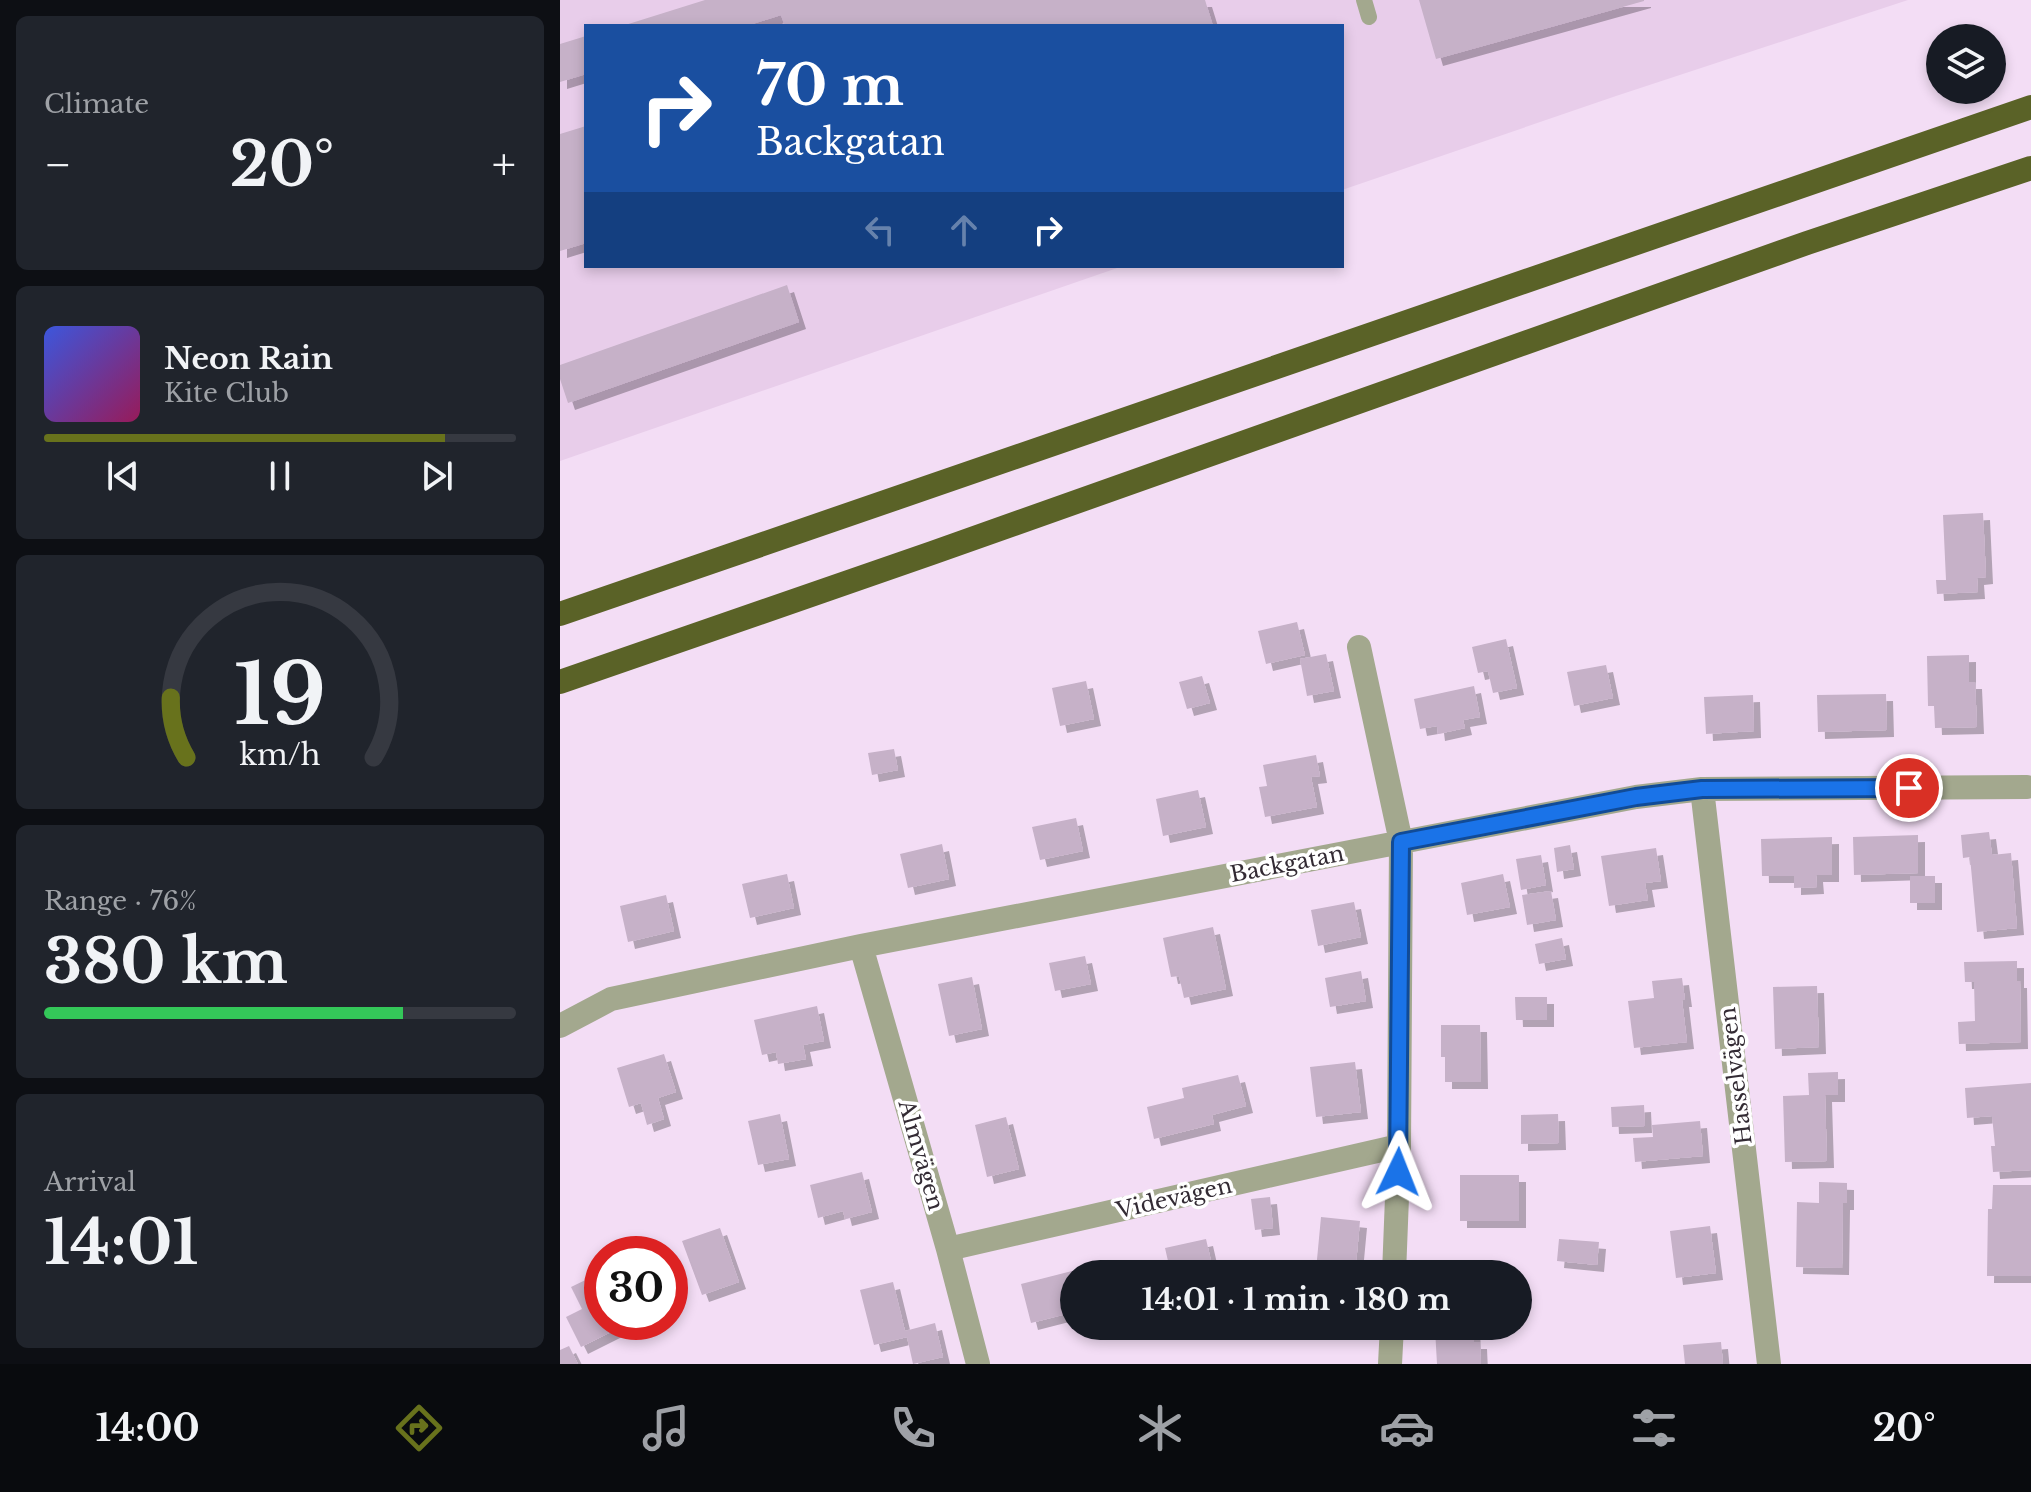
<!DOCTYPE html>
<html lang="en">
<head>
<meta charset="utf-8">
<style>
	:root { --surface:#171b24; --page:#20242c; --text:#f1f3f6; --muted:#9ea1a6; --line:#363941; --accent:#68721c }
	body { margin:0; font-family:"Libre Baskerville",serif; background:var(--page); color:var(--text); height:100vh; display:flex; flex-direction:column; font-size:30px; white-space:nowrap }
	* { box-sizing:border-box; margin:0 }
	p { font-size:26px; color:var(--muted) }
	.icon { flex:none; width:44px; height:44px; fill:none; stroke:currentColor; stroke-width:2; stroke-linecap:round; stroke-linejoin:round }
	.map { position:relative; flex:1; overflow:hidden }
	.sheet { display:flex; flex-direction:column; gap:16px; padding:16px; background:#0d0f14; width:560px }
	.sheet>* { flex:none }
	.banner { position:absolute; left:24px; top:24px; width:760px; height:244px; border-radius:0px; box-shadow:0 4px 12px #0003; background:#1a4fa0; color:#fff; overflow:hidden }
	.buttons { position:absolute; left:1366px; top:24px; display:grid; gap:16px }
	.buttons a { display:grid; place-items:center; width:80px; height:80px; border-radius:50%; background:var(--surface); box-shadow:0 4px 12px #0003; font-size:40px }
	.speed { position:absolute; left:24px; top:1236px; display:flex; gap:16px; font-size:40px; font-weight:700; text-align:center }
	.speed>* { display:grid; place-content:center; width:104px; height:104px; border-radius:50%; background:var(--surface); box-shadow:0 4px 12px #0003; line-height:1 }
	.speed .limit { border:12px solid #d22; background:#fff; color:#111 }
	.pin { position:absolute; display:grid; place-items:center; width:68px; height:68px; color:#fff; margin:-34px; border:4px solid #fff; border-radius:50%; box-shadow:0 2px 8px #0007 }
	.me { position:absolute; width:88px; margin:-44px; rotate:2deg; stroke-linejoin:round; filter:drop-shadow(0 0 6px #0008) }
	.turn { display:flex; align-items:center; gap:28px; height:168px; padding:0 40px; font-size:36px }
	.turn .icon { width:104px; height:104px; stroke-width:2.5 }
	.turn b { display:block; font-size:56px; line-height:68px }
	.lanes { display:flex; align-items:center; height:76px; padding:0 40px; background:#0003; justify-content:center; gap:40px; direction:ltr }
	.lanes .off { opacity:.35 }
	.big { font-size:60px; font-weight:800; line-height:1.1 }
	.sheet .tile { flex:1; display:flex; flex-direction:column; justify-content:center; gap:12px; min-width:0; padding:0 28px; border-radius:12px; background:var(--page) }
	.sheet .dial { align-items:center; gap:0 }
	.dial svg { height:208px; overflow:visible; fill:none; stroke:var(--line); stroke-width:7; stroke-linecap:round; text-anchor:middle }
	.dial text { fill:var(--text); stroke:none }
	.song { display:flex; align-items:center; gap:24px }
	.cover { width:96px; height:96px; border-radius:12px; background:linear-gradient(135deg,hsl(230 70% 55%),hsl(330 70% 35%)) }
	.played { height:8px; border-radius:4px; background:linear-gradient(90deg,var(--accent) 85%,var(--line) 85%) }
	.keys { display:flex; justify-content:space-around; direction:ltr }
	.heat { display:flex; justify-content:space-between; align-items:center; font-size:44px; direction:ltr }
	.charge { height:12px; border-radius:6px; background:linear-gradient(90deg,#34c759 76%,var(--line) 0) }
	.trip { position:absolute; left:500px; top:1260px; width:472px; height:80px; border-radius:40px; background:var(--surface); box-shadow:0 4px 12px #0003; font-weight:800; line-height:80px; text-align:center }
	.dock { display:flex; height:128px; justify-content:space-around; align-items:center; background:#090b0e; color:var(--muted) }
	.dock .icon { width:56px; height:56px }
	.dock .current { color:var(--accent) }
	.dock b { font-size:36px; color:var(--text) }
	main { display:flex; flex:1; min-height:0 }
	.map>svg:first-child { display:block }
	.built { fill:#e8cdea }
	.building { fill:#c6b1c8; filter:url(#shadow) }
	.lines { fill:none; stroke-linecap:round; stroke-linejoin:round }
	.lane { stroke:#a3a88e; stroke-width:16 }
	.street { stroke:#a3a88e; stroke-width:24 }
	.highway { stroke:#5a6227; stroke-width:24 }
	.route-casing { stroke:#114b97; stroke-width:20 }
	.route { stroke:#1a73e8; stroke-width:14 }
	.labels { text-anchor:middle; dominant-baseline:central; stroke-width:7; stroke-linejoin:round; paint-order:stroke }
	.street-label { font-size:22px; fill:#332b34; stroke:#fff }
</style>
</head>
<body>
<main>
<section class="sheet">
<div class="tile"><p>Climate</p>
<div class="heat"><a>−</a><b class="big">20°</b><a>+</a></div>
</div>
<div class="tile">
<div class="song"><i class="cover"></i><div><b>Neon Rain</b><p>Kite Club</p></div></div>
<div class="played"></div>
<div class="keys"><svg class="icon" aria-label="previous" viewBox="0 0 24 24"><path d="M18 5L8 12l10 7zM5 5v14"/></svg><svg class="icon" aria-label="pause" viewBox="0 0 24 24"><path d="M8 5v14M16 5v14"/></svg><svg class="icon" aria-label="next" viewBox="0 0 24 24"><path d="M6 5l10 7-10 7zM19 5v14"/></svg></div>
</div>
<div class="tile dial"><svg viewBox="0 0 100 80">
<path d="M14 69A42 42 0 1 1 86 69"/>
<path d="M14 69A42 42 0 0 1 8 46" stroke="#68721c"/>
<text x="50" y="56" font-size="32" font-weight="700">19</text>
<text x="50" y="72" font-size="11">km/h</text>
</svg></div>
<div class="tile"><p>Range · 76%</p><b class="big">380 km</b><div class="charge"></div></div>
<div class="tile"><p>Arrival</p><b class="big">14:01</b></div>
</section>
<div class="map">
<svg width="1471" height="1364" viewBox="0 0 1471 1364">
	<defs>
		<filter id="shadow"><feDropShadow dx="7" dy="7" stdDeviation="0" flood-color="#0004"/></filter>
	</defs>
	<rect width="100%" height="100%" fill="#f3ddf5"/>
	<path class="built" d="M0,0h1348l-292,96 -274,94v-164h-756v240h537l-563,195z"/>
	<path class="building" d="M145,0h500l8,26h-428l-4,-11 -35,11h-124z
		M859,0h225v1l-208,58z
		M26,36v38l-26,8v-38z
		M26,126v117l-26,8v-117z
		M227,285l12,37 -231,81 -8,-24v-14z
		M1423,513l3,64 -9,1 1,14 -41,2 -1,-14h10l-3,-65z
		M737,622l8,33 -39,9 -8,-33z
		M946,639l11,49 -24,5 -5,-22 -10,2 -6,-26z
		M766,654l8,37 -27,5 -7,-37z
		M1409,655v27h6l2,45 -42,1 -1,-22h-6l-1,-50z
		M1046,665l7,33 -39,8 -7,-34z
		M642,676l8,27 -23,6 -8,-27z
		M526,681l8,38 -34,7 -8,-38z
		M914,686l6,31 -17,3 2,8 -27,6 -1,-8 -17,3 -6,-30z
		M1326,694l1,36 -69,2 -1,-37z
		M1193,695l1,36 -48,3 -2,-37z
		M334,749l4,21 -26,5 -4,-22z
		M756,755l4,21 -9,1 6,30 -52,10 -6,-30 8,-1 -4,-21z
		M638,790l8,37 -43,9 -7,-37z
		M516,818l7,33 -43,9 -8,-33z
		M1429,832l3,23 19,-2 6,75 -40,4 -7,-75 -7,1 -2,-23z
		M1358,835v38l-64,2 -1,-38z
		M1272,837v38h-16l1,12 -23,1v-12h-32l-1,-37z
		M382,844l7,35 -41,9 -8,-34z
		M1010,845l4,24 -17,3 -3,-24z
		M1096,848l5,33 -16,2 3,17 -39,6 -8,-50z
		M981,855l5,30 -25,5 -5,-31z
		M227,874l7,34 -44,10 -8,-34z
		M943,874l7,33 -43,8 -6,-32z
		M1350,876h25v27h-25z
		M991,891l5,29 -29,5 -5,-30z
		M106,895l8,36 -46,11 -8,-36z
		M794,902l7,35 -43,9 -7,-36z
		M653,927l13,62 -42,9 -5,-22 -8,1 -8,-39z
		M1002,938l4,21 -27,5 -4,-20z
		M525,956l6,28 -36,7 -6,-28z
		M1457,961v20h3l1,61 -62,2 -1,-22 17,-1 -1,-39h-9l-1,-20z
		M801,971l5,30 -36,6 -5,-29z
		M412,977l10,52 -33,7 -11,-52z
		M1122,978l3,22h-3l5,42 -53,6 -6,-47 26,-3 -2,-17z
		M1257,986l2,61 -44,2 -2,-62z
		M955,997h32v23h-31z
		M257,1006l7,35 -21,4 3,14 -28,5 -2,-12 -14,3 -8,-35z
		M881,1025h39l1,57h-36v-25h-4z
		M104,1054l12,38 -18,6 6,21 -17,6 -6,-22 -12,4 -12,-39z
		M795,1062l6,50 -45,5 -6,-50z
		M1278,1072v23h-13l2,66 -42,1 -2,-66 26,-1 -1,-22z
		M678,1075l8,31 -34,9 2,9 -60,15 -7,-32 37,-9 -2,-10z
		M1471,1083v87l-38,2 -2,-26h4l-3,-30 -25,2 -2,-30z
		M1084,1105l1,21 -33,1 -1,-20z
		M220,1114l9,45 -31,6 -10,-44z
		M998,1114l1,29 -38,1v-29z
		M446,1117l13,52 -32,8 -12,-52z
		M1140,1121l3,35 -68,6 -2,-24 20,-1 -1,-12z
		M302,1172l10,40 -27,7 -2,-8 -25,7 -8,-33z
		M900,1175h59v46h-59z
		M1259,1182l28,1v20h-4l-1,65 -46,-1 1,-65 22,1z
		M1433,1185h38v91h-44l1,-67h4z
		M710,1197l3,31 -18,2 -4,-31z
		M761,1217l39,4 -5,53 -39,-4z
		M1150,1226l6,47 -40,5 -6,-47z
		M160,1228l19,54 -37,13 -20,-54z
		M646,1239l8,35h-43l-6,-26z
		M999,1239l40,3 -2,23 -40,-4z
		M512,1271l2,8v33l-43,11 -10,-39z
		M42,1272v50h29l-50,25 -15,-30 16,-8 -11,-22z
		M333,1282l12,49 30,-8 8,34 -30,7 -6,-27 -33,8 -14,-55z
		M913,1327l1,15h6l1,22h-44l-2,-35z
		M1161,1342l2,22h-38l-2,-19z
		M9,1346l9,18h-18v-14z"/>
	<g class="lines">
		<path class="lane" d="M804,0l5,17"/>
		<path class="street" d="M799,647l42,195 -2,304 -5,128
			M1142,789l67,575
			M301,946l87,303 30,115
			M0,1026l51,-27 250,-53 775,-149 66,-8 325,-2
			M388,1249l451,-103
			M830,1364l2,-38"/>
		<path class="highway" d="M0,614l1471,-507
			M0,682l372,-129 875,-310 224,-75"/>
	</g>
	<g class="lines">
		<defs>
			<path id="route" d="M838,1172l3,-330 235,-45 66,-8 207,-1"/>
		</defs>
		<use href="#route" class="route-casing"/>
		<use href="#route" class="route"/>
	</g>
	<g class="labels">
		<g class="street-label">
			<text transform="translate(727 864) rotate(-11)">Backgatan</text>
			<text transform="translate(1176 1076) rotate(-97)">Hasselvägen</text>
			<text transform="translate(361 1155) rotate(74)">Almvägen</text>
			<text transform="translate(614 1198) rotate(-13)">Videvägen</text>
		</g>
	</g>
</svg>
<div class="buttons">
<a><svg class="icon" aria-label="layers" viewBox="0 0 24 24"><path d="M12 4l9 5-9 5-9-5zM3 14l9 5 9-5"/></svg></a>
</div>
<div class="speed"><div class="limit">30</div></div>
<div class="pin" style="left:1349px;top:788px;background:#d93025"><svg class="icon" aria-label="arrive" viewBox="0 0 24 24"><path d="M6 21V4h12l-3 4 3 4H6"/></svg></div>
<svg class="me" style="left:838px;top:1172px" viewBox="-20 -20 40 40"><path d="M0-17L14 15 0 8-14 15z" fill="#1a73e8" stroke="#fff" stroke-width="4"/></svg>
<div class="trip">14:01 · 1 min · 180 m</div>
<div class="banner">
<div class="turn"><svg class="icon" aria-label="right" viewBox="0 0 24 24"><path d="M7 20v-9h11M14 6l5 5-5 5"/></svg><div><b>70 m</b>Backgatan</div></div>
<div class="lanes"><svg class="icon off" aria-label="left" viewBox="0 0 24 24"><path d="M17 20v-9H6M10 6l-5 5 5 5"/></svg><svg class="icon off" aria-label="ahead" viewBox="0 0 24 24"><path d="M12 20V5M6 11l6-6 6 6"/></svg><svg class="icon" aria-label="right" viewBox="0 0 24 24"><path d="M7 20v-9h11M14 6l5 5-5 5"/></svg></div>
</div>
</div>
</main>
<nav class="dock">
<b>14:00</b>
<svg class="icon current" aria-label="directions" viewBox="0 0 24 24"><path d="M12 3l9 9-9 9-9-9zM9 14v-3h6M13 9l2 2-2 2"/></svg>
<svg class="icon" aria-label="music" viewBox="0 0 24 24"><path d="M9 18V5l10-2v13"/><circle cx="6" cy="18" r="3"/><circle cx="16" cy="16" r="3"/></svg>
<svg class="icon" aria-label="phone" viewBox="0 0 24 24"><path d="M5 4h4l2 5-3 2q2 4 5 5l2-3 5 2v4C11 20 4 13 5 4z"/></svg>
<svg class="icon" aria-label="climate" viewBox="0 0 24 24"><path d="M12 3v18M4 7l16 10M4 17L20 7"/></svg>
<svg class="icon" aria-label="car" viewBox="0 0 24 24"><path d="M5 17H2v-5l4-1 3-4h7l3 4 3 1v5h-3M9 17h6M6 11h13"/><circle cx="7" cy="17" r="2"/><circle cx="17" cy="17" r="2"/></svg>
<svg class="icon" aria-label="filters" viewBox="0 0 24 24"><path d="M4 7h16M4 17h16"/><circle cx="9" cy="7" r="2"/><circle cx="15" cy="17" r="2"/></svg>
<b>20°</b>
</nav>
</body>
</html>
